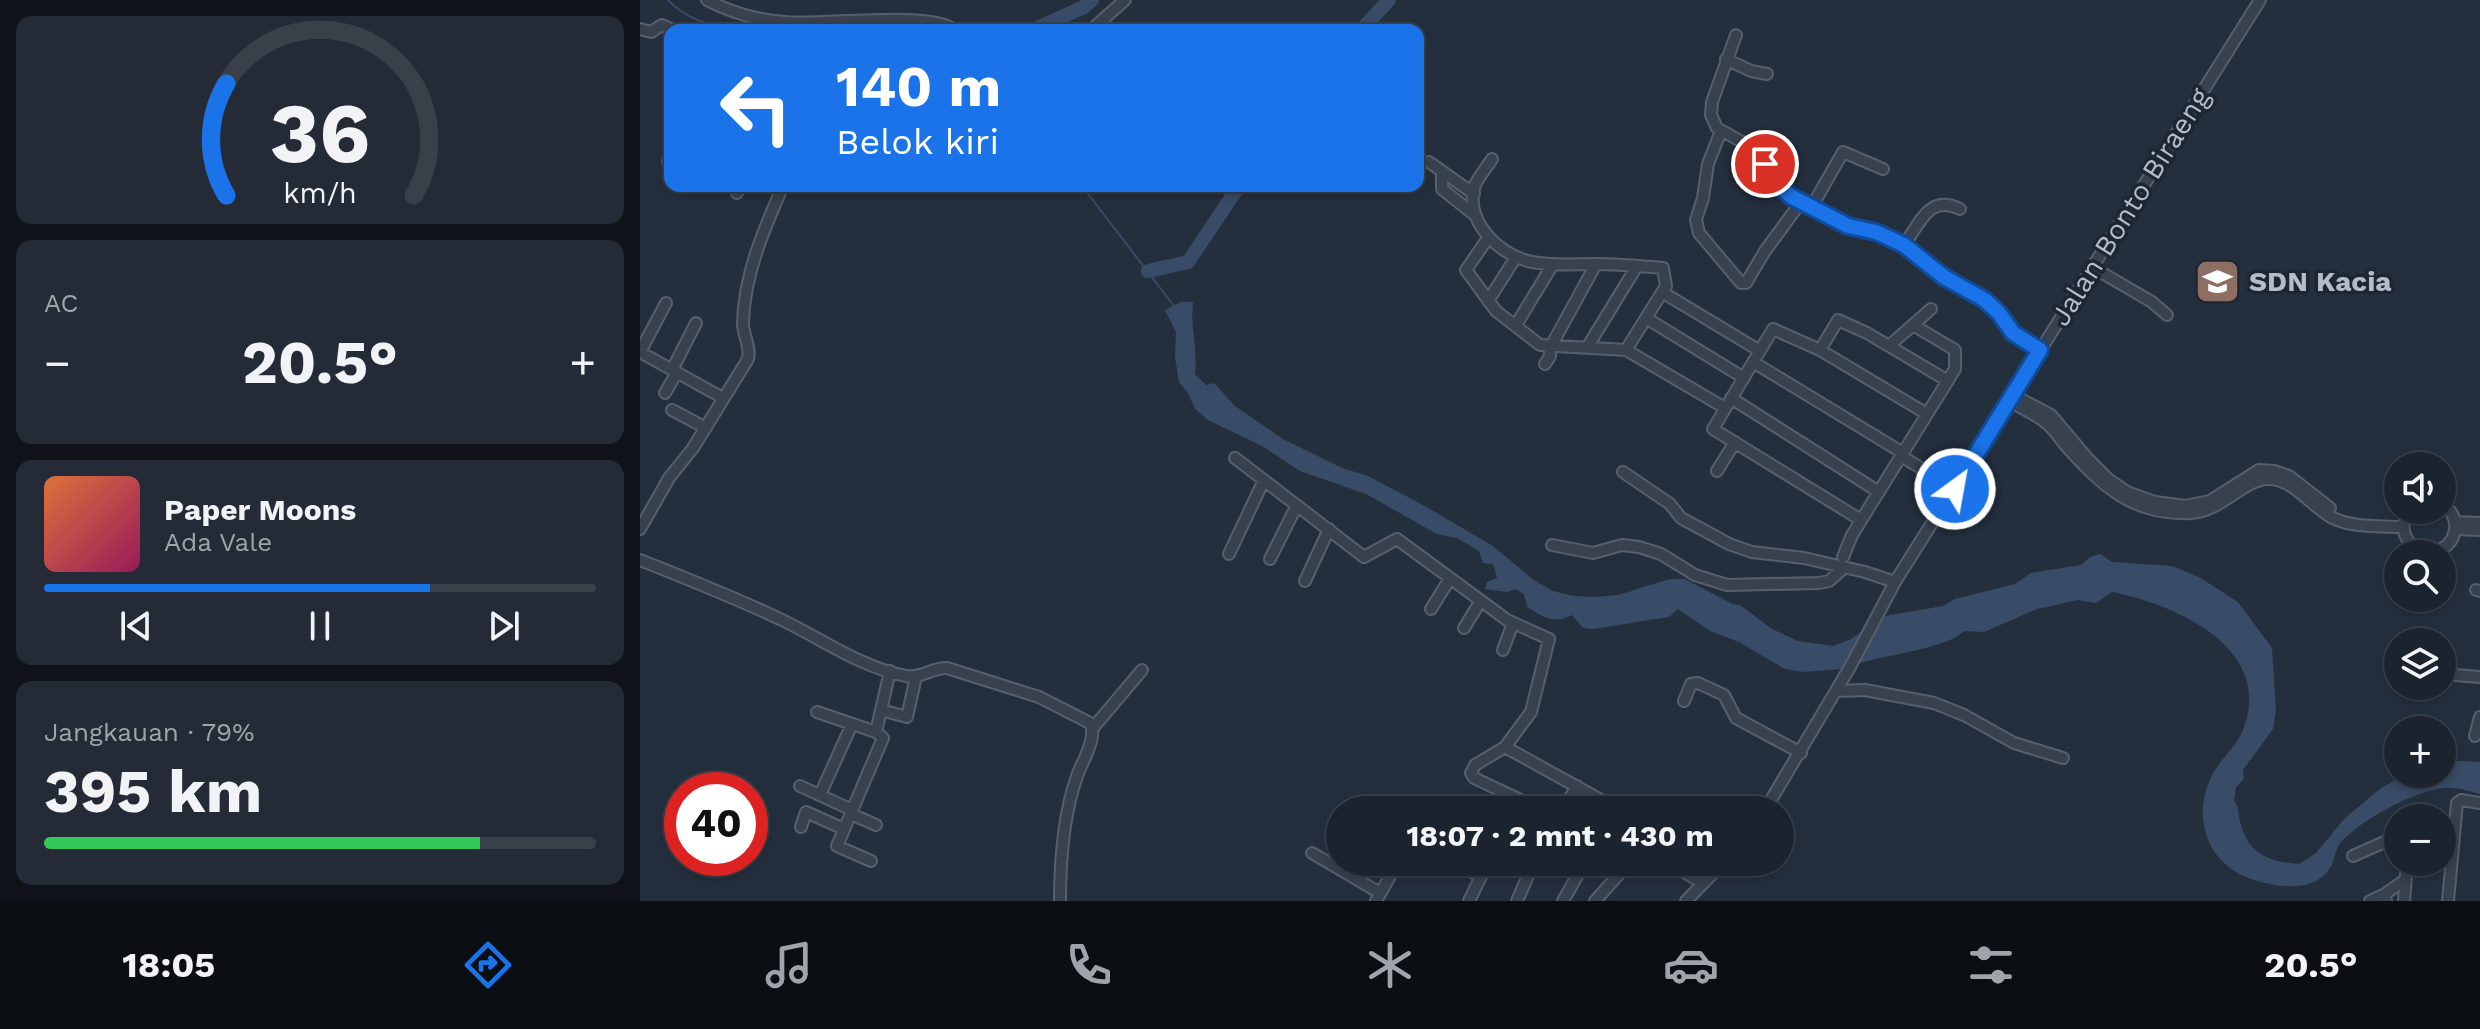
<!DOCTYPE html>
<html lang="id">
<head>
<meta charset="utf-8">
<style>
	:root { --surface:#1b232e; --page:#242b36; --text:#f1f3f6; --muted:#a0a4aa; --line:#39404a; --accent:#1a73e8 }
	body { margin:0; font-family:"Work Sans",sans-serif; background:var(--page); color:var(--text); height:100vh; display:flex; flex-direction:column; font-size:30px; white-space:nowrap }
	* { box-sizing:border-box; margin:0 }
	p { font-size:26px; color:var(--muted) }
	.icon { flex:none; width:44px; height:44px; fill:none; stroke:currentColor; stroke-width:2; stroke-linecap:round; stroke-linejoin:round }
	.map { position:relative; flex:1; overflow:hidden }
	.details { display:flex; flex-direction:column; gap:16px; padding:16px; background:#0f1319; width:640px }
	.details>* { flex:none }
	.guide { position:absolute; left:24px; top:24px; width:760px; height:168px; border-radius:16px; box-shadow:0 4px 12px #0003,0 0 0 2px var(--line); background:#1a73e8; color:#fff; overflow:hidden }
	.tools { position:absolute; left:1744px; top:452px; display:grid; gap:16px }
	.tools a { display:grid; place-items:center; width:72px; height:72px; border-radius:50%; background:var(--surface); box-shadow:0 4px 12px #0003,0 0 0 2px var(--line); font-size:40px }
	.speed { position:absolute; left:24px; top:772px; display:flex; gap:16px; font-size:40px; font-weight:700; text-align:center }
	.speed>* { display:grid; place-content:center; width:104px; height:104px; border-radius:50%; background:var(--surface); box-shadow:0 4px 12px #0003,0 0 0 2px var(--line); line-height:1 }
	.speed .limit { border:12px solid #d22; background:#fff; color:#111 }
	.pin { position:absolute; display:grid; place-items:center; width:68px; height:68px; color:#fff; margin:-34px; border:4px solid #fff; border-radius:50%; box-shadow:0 2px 8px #0007 }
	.me { position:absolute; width:88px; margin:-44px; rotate:32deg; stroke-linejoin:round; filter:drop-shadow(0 0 6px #0008) }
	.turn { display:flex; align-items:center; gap:28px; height:168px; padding:0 40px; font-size:36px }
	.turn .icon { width:104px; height:104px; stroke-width:2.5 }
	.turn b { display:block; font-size:56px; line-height:68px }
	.big { font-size:60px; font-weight:700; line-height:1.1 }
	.details .tile { flex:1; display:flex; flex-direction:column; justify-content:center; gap:12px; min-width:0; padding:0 28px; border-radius:16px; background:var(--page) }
	.details .dial { align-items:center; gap:0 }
	.dial svg { height:208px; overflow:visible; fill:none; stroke:var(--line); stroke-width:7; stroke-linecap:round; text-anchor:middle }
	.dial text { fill:var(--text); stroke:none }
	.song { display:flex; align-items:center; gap:24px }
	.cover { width:96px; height:96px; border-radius:12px; background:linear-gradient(135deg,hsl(20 70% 55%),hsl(330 70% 35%)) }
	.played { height:8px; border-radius:4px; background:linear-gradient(90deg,var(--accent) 70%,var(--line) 70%) }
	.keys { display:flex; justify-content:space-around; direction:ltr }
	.heat { display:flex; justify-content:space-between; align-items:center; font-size:44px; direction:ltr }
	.charge { height:12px; border-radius:6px; background:linear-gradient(90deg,#34c759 79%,var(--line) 0) }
	.trip { position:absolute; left:686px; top:796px; width:468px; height:80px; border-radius:40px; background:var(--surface); box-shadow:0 4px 12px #0003,0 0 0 2px var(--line); font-weight:700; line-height:80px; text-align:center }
	.tab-bar { display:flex; height:128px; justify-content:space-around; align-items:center; background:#0b0e12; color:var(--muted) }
	.tab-bar .icon { width:56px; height:56px }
	.tab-bar .selected { color:var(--accent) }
	.tab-bar b { font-size:36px; color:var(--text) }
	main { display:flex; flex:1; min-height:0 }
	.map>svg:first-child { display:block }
	.water { fill:#394c67 }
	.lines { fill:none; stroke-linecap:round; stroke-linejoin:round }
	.stream { stroke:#394c67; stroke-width:2 }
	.river { stroke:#394c67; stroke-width:14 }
	.minor-casing { stroke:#565f6c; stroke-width:14 }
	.minor { stroke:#38414e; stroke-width:10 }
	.route-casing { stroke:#114b97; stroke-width:20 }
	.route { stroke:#1a73e8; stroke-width:14 }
	.labels { text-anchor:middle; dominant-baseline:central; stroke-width:7; stroke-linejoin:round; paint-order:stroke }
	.street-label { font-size:28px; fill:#b4bcc9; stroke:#1d2633 }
	.poi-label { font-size:28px; font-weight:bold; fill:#b4bcc9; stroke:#1d2633; text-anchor:start }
</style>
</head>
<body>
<main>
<section class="details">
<div class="tile dial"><svg viewBox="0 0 100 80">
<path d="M14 69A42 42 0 1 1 86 69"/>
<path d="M14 69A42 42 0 0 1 14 26" stroke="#1a73e8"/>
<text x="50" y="56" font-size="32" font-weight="700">36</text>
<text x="50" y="72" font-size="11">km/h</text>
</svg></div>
<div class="tile"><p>AC</p>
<div class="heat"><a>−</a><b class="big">20.5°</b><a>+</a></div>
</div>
<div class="tile">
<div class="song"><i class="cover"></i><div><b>Paper Moons</b><p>Ada Vale</p></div></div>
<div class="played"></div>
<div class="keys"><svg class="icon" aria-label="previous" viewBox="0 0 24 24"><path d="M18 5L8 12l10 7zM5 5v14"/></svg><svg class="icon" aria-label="pause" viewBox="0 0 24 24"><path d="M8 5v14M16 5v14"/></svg><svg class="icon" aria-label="next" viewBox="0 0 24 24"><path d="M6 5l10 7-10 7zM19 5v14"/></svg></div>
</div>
<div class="tile"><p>Jangkauan · 79%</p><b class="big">395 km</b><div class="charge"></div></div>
</section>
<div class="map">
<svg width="1840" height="901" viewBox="0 0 1840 901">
	<rect width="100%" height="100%" fill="#242f3e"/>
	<path class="water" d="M541,302h12c-3,24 5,47 2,72l11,11 8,-2 21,23 48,33 59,29 26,8 55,29 70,41 42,35 18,10 21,5 22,1 22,-2 52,-16h15l47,25 8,1 32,24 26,12 35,5 18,-7 34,-23 58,-10 12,-7 60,-15 16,-11 50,-8 9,-8 10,-3 12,8 60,4 27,11 39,25 34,46 4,62 -3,19 -30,41 1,9 -8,8 -2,14c6,8 4,15 7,24 8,30 30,37 58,39l17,-11 29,-35 36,-30 25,-14h36v-14l38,2v32c-11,-3 -24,-7 -36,-6 -30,3 -81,31 -102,53 -7,7 -7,19 -12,27 -16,26 -55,19 -79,11 -47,-16 -61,-68 -36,-109 10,-16 25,-27 30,-46 26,-79 -73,-120 -133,-132l-16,11 -18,-3 -41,9 -53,23 -20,-1c-15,17 -79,24 -104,32l-9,-5 -8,11 -39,3 -19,-3 -46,-27 -29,-11 -32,-22 -9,8 -76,12 -10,-1 -11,-13c-19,10 -28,2 -45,-8l-3,-13 -9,-5 -8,3 -22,-3 2,-7 10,-4 -4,-14 -10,-1 -4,-12 -22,-13 -20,-4 -71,-40 -66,-23 -38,-25 -54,-26 -13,-11 -7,-16 -9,-11 -4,-25 1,-25 -11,-22z"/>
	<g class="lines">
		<path class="stream" d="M28,0c18,19 39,24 64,30
			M442,186l92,120"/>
		<path class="river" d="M393,30l51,-23 8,-7
			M721,30l28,-30
			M508,271l40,-9 51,-76"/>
		<defs>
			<path id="minor" d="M67,0c23,12 51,20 77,22 38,4 144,-12 171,8
				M0,29l11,3 11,-7 11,5
				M451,30l34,-30
				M1096,35l-24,67 -1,13 6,13 36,20 26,38 13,11 56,29 28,6 28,13 40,32 41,23 14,13 14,20 27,17
				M1086,59l25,12 16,3
				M1081,131l-13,33 -5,34 -7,22 3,13 42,50h5l19,-32 36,-49
				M852,159c-5,8 -13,17 -17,26 -12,36 25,71 57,77 20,4 42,2 62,2 23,0 46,2 69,4l3,18 -40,64
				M28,161l2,-4
				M789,162l45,32
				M802,171v18l34,27
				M97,193l3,-7
				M1171,208l32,-56 40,17
				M848,238l-22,32 30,41 44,34 86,5 99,58
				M1264,245c17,-23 25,-51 56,-36
				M1452,267l60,35 15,13
				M1022,292l98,59
				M848,301l28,-44
				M26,303l-26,49 83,46
				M1006,318l98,60
				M876,325l37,-61
				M948,346l49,-80
				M1249,346l42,-37
				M1180,350l18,-30 29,13 81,48
				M1113,362l150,91
				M905,364l5,-8v-8l46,-84
				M32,370l24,-47
				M25,393l12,-21
				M1373,395l38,20 37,44 20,20 19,13 28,10 30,4 25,-5 49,-31 15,1 15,5 41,32
				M1091,398l148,94
				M1369,401c12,7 27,13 37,22 8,6 14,16 20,23 36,40 67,70 125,67 30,-1 54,-35 78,-34 24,0 42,27 62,38 20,11 49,9 72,10
				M32,410l34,18
				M1261,456l54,33
				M595,458l129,99 33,-18 110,81 42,19 -18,73 -26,35
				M1077,471l18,-29
				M983,472l47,32 11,14 48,26 23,8 52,6 61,14 30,10
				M1769,510c-24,39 39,59 46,20 2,-12 -4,-20 -13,-27
				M1221,520l-148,-91 60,-100 47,21 107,64
				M1815,522l25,1
				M0,529l29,-51 24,-30 55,-89c3,-13 -5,-23 -5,-36 1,-48 21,-94 40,-137
				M1815,529l25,1
				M912,545l41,8 29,-8 17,2 22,7 34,21 32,10 92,-2 10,-2 15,-13
				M589,554l35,-74
				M1203,557l9,-22 103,-166v-19l-42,-25
				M630,559l27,-54
				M0,560c48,19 96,38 142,60 40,19 80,48 124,56 15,3 27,-9 41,-8l92,29 51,26c8,14 -8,39 -13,53 -14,40 -17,83 -17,125
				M665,581l24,-52
				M1836,590l4,1
				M791,609l18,-29
				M824,628l16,-26
				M863,650l10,-27
				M1802,674l38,3
				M1196,691l29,-1 69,13 30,12 50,28 49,15
				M1044,701l7,-17 7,-1 26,12 12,23 65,35
				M241,710l26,7 9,-40
				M177,712l59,20
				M453,728l49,-58
				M1835,736l5,-19
				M160,786l52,24
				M180,795l32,-71
				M902,810l-68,-32 -3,-5 4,-8 30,-18 114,63
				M923,810l14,-24
				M1125,810l85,-143 45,-85 365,-582
				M211,814l25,11
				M1771,818l1,-3
				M161,827l5,-15 38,17
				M672,853l68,40
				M1713,856l45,-20
				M231,861l-34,-15 46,-108 -7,-6 14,-61
				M808,862l33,14
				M1026,862l37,21
				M1745,894l20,-14
				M736,901l22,-39
				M829,901l19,-39
				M877,901l17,-39
				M923,901l22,-39
				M955,901l25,-28
				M1046,901l38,-39
				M1730,901l15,-7 1,7
				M1764,901l3,-39
				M1808,901l9,-98 4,-3 19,3"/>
		</defs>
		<use href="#minor" class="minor-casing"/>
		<use href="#minor" class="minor"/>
	</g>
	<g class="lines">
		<defs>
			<path id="route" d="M1125,164l14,22 13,11 56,29 28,6 28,13 40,32 41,23 14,13 14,20 27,17 -85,139"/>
		</defs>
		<use href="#route" class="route-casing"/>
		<use href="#route" class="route"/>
	</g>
	<defs>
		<symbol id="school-square" viewBox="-11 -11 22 22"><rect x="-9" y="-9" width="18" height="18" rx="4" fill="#8d6e63" stroke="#1d2633"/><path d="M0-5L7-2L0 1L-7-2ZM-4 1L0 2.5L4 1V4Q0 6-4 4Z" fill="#fff"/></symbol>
	</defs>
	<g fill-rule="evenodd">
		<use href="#school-square" x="1552" y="256" width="51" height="51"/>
	</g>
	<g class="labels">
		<g class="street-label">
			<text transform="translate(1490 207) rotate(-58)">Jalan Bonto Biraeng</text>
		</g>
		<g class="poi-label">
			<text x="1609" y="281">SDN Kacia</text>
		</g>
	</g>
</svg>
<div class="tools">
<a><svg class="icon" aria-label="sound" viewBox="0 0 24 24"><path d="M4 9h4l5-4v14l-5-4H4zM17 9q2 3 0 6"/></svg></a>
<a><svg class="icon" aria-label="search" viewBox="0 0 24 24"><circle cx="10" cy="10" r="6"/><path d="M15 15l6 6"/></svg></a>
<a><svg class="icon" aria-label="layers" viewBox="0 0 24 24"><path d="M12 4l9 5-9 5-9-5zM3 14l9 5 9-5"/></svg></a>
<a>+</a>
<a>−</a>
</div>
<div class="speed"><div class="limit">40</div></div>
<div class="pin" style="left:1125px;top:164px;background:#d93025"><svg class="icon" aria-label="arrive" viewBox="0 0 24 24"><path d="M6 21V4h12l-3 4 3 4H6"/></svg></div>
<svg class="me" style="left:1315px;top:489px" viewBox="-20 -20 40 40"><circle r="17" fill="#1a73e8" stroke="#fff" stroke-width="3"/><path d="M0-11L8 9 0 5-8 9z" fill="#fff"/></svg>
<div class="trip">18:07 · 2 mnt · 430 m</div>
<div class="guide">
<div class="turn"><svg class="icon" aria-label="left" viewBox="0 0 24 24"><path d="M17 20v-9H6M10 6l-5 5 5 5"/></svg><div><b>140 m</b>Belok kiri</div></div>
</div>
</div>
</main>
<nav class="tab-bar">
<b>18:05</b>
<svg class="icon selected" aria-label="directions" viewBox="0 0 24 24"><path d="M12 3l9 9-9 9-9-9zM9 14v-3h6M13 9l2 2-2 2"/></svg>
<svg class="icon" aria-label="music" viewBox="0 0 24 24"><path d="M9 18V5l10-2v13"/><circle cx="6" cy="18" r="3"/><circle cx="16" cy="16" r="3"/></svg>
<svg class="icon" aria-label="phone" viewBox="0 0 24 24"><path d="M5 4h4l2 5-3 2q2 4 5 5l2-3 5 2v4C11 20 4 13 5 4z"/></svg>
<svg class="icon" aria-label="climate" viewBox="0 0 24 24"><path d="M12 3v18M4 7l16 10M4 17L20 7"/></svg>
<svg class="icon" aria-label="car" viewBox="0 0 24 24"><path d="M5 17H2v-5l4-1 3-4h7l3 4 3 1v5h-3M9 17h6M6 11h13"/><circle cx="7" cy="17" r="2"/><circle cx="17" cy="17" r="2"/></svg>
<svg class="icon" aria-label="filters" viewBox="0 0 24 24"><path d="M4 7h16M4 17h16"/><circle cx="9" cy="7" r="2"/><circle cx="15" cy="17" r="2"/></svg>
<b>20.5°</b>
</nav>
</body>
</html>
